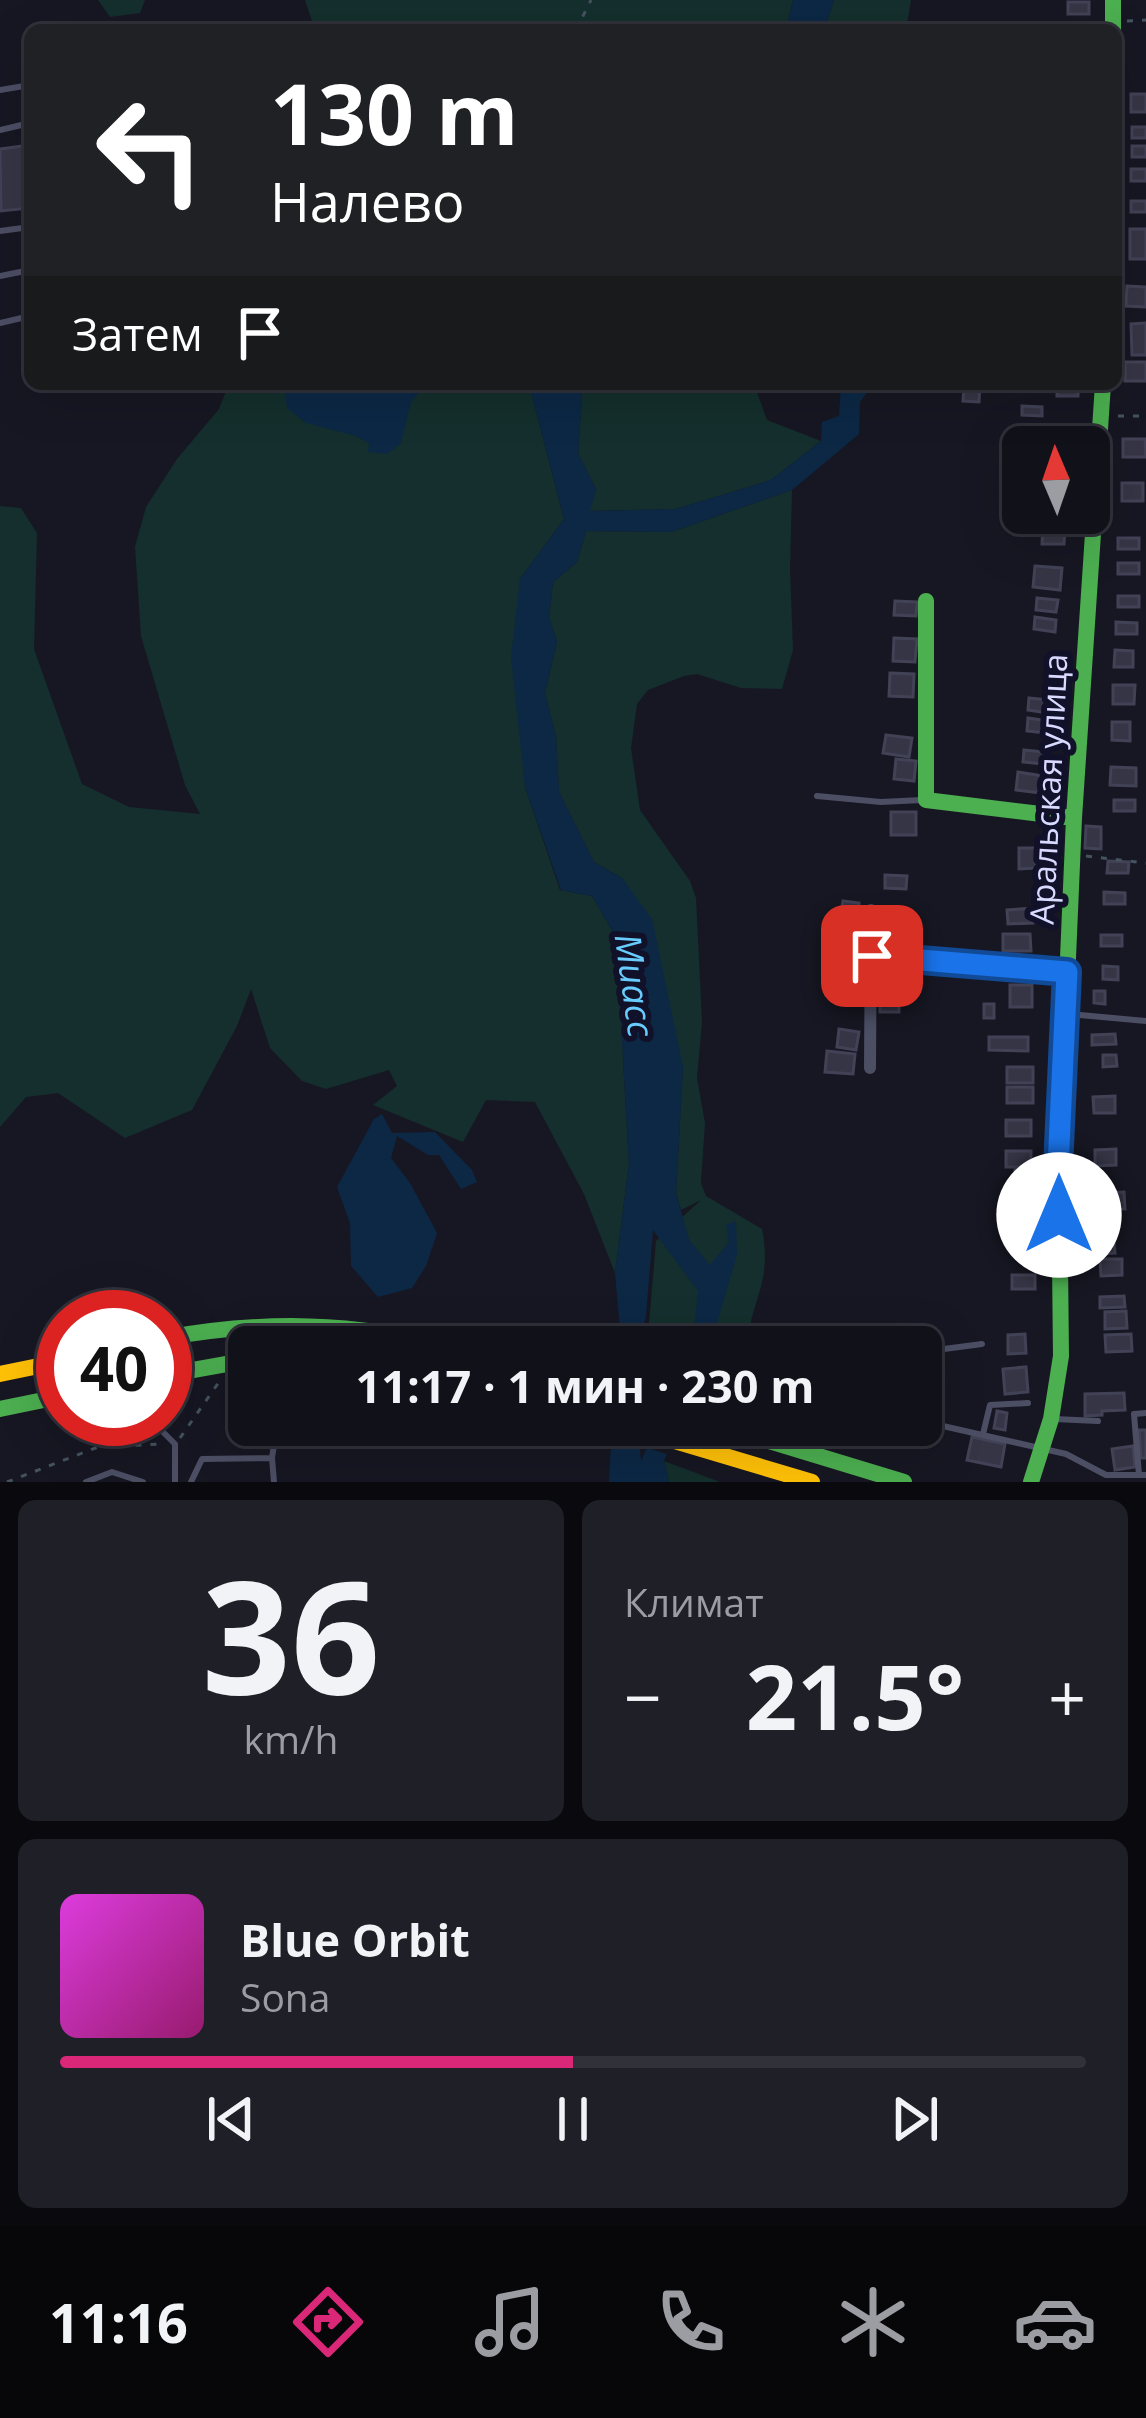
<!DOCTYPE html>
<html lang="ru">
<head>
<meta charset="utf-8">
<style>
	:root { --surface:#11111a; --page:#1e1f27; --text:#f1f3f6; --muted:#9c9da2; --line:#303139; --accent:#db2777 }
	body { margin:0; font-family:"Open Sans",sans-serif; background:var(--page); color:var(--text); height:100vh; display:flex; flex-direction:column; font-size:45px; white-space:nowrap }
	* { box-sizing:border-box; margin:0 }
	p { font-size:39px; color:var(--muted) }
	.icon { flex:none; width:66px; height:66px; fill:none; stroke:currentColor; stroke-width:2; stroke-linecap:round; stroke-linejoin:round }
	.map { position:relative; height:1482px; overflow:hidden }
	.details { display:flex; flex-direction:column; gap:18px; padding:18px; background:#09090e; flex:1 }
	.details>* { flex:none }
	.hud { position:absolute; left:24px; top:24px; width:1098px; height:366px; border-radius:18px; box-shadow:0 12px 48px #0002,0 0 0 3px var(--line); background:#202124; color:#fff; overflow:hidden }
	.needle { width:78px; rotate:358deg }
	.tools { position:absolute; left:1002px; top:426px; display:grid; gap:24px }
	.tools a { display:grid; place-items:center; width:108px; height:108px; border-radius:18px; background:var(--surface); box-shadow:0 12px 48px #0002,0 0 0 3px var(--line); font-size:60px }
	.speed { position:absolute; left:36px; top:1290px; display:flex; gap:24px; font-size:60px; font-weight:700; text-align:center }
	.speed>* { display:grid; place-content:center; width:156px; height:156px; border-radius:50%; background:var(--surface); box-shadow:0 12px 48px #0002,0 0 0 3px var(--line); line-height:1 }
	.speed .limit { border:18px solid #d22; background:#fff; color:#111 }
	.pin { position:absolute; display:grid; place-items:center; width:102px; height:102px; color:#fff; margin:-51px; border-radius:24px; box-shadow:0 6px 18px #0006 }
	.me { position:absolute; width:132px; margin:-66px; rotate:0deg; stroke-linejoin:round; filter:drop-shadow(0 0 9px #0008) }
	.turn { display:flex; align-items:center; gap:42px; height:252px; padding:0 48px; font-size:54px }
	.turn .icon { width:156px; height:156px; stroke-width:2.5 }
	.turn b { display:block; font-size:84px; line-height:102px }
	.then { display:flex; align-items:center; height:114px; padding:0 48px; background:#0003; gap:24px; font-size:45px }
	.big { font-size:90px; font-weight:700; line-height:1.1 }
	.details .card { flex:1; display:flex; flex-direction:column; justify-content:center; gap:18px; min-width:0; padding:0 42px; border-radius:18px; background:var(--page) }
	.details .dial { align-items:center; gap:0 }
	.dial b { font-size:156px; line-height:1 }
	.song { display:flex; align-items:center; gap:36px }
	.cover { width:144px; height:144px; border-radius:18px; background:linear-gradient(135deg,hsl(300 70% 55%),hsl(320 70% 35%)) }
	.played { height:12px; border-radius:6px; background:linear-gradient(90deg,var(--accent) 50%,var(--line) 50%) }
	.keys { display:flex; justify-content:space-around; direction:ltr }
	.heat { display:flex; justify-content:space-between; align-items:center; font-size:66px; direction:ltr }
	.details .tiles { flex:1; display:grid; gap:18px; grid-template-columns:1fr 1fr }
	.card:last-child { grid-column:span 2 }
	.trip { position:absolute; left:228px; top:1326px; width:714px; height:120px; border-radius:18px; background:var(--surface); box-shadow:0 12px 48px #0002,0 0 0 3px var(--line); font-weight:700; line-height:120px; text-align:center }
	.tabs { display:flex; height:192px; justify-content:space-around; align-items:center; background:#07070a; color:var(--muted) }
	.tabs .icon { width:84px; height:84px }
	.tabs .active { color:var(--accent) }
	.tabs b { font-size:54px; color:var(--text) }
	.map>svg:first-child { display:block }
	.green { fill:#142f2d }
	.water { fill:#0c2845 }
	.pier { fill:#171723 }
	.building { fill:#353545; stroke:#424257; stroke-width:3 }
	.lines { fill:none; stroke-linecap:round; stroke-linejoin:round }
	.path { stroke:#44535e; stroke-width:3; stroke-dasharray:6 9; stroke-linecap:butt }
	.lane { stroke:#4c4e64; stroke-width:6 }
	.street { stroke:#4c4e64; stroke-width:12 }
	.fast { stroke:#4caf50; stroke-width:16 }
	.slow { stroke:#ffc107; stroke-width:16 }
	.route-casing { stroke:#114b97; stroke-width:30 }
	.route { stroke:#1a73e8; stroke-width:21 }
	.labels { text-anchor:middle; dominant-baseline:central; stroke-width:12; stroke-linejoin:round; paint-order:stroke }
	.street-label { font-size:33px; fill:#d9daff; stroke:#111129 }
	.water-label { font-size:36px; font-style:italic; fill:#68cdfe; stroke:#111129 }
</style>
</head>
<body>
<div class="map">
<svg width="1146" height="1482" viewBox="0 0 1146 1482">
	<rect width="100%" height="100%" fill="#171723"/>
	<path class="green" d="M98,0h47l-5,13 -30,4z
		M305,0h488l-7,30h-471z
		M834,0h77l-5,30h-82z
		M229,384h300l35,135 -44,60 5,208 35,103 32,6 24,41 13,226 -14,110 -31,-79 -49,-92 -49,-2 -23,42 -90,-37 24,-19 -8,-16 -63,19 -24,-8 -32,-33 -19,-59 -14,37 -45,84 -67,28 -67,-45 -32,4 -26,30v-621l21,2 16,25 -3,116 48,135 47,23 71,7 -15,-29 -44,-149 -6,-89 11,-40 31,-48 42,-50z
		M576,384h178l13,36 54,21 -50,39 -95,29 -88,2 8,-22 -18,-36 4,-56z
		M792,490l-2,79 3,81 -11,39 -41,-1 -44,-14 -13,2 -36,14 -11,14 -6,44 9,62 50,71 6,17 6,124 -5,56 8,45 -4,60 5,13 56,33c11,54 -12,72 -15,118h-100l9,-106 45,-41 -20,10 -5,-17 7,-126 -60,-188 -29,-17 -35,-70 -3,-55 -11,-44 12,-52 -8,-24 4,-35 24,-20 9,-31 85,1z
		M664,1461l56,21h-51z"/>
	<path class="water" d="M793,0h41l-10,30h-38z
		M284,384h143l-16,18 -10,41 -14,11 -19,-2 1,-9 -13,-7 -50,-13 -19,-15z
		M529,384h47l6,13 -4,56 18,36 -6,22 86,-2 95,-29 50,-39 1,-19 17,-6 2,-32h32l-13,18 -1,32 -67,56 -121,42 -85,-1 -9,31 -24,20 -4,35 8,24 -12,52 11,44 3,55 35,70 29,17 29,40 31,148 -7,126 13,47 21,25 19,-23 -3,-17 10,-4 1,34 -27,92h-18l6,-56 -45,-61 -7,86 -7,31h-22l3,-17 -5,-57 14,-110 -13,-226 -24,-41 -31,-6 -36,-103 -14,-130 9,-78 44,-60z
		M382,1114l10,19 43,-1 37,38 5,12 -16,7 -22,-34h-11l-31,-19 -6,22 19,25 27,50 -11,33 -14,22 -34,9 -27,-31 -1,-43 -13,-36 37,-68z
		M612,1425h26l3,36 16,-36h22l-15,36 5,21h-60z"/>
	<path class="pier" d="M606,1425h79l-12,31 -67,-21z"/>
	<path class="building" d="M1068,2h21v12h-21z
		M1131,94h15v18h-15z
		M1132,127h14v11h-14z
		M30,145v63l-29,3 -1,-62z
		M1132,146h14v11h-14z
		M1131,169h15v12h-15z
		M1131,201h15v11h-15z
		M1130,229h16v30h-16z
		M1127,286l19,1v20l-20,-1z
		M1146,323v32h-14l-1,-31z
		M1125,362h21v19h-21z
		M964,384h16l-1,18 -16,-1z
		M1057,384h21v12h-21z
		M1022,406l20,1v9l-20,-1z
		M1055,425l21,3 -2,12 -20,-3z
		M1123,439h22l1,18h-23z
		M1122,483h21v18h-21z
		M1043,525h22l-1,19h-22z
		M1118,538h21v11h-21z
		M1118,563h21v11h-21z
		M1035,566l27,2 -2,22 -27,-3z
		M1118,596h21v11h-21z
		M1037,598l21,2 -2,12 -20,-2z
		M895,601l22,1 -1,14 -22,-1z
		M1035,617l21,3 -1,12 -21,-3z
		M1116,622l21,1v11h-21z
		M894,638l23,1 -2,23 -22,-1z
		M1115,650l18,1v16h-19z
		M890,673l24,1 -1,23 -24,-1z
		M1113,685h22l-1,19h-21z
		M1029,698l21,2 -2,13 -20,-3z
		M1028,718l21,3 -2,12 -20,-2z
		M1112,722h18v19l-18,-1z
		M886,735l26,3 -3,19 -26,-4z
		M1024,750l21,2 -1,12 -21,-2z
		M896,759l20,2 -2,20 -20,-2z
		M1111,767l25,1v18l-26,-1z
		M1018,772l25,4 -2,17 -25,-3z
		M1114,800h21v11h-21z
		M891,812h25v23h-25z
		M1086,826l15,1v22l-16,-1z
		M1019,848h17v20l-17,1z
		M1108,861l21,1 -1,11h-21z
		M885,875l22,1 -1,13 -21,-1z
		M1104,892l21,1v11h-21z
		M843,901l16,2 -1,12 -17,-3z
		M1033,908v15l-25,1 -1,-14z
		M878,915l13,4 -4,12 -13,-4z
		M835,922l24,3 -2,14 -24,-3z
		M1003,934h27l1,17h-28z
		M1101,935h21v11h-21z
		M1103,966l15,1v13l-15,-1z
		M826,984h21v11h-21z
		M1010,985h22v22h-22z
		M1094,991h11v13l-11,-1z
		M880,1000h19v12h-19z
		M984,1004h10v14h-10z
		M839,1029l20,3 -3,18 -19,-3z
		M1115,1034l1,10 -24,1v-10z
		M989,1037h39v14l-39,-1z
		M827,1051l28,3 -2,20 -28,-2z
		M1103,1055h13l1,11 -14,1z
		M1007,1067h26v16h-26z
		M1007,1087h26v16h-26z
		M1115,1096v17h-21l-1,-16z
		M1006,1120h25v16h-25z
		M1116,1149v16l-21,1v-16z
		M1006,1151h25v16h-25z
		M1015,1170l11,1 -1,15h-11z
		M1124,1192l1,17h-22v-16z
		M1008,1215h20v22h-19z
		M1112,1220l3,33 -16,1 -2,-32z
		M1100,1259h22v16l-21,1z
		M1012,1275h23v14h-23z
		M1124,1296l1,11 -25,1v-11z
		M1126,1311l1,17 -22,1v-17z
		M1025,1334l1,19 -18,1v-19z
		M1131,1334l1,17 -26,1 -1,-17z
		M1026,1367l2,25 -23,2 -2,-25z
		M1124,1393l1,17 -23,1v4l-17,1v-22z
		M997,1411l10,2 -2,17 -11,-2z
		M1139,1430h7v28h-5z
		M972,1437l33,7 -4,23 -34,-7z
		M1133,1446l2,21 -20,3 -3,-21z"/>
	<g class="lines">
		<path class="path" d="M1127,21l19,-1
			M576,30l15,-30
			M1118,416h28
			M1086,856l60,7
			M180,1438l39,-56
			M7,1482l91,-35 63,-3"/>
		<path class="lane" d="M0,90l30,-5
			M0,130l30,-7
			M0,231l30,-4
			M0,276l30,-6
			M0,323l30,-7
			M817,796l64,6 41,-2
			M1069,1014l77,7
			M921,1352l61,-8
			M150,1419l25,25v38
			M1054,1419l44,2
			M921,1421l145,33 40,21h40
			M983,1434l7,-29 38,-2
			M1139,1475l-5,-61 12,-1
			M86,1482l26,-10 31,10
			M191,1482l11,-23 70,-1
			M274,1482l-2,-24 5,-33"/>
		<path class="street" d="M872,956l195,16
			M870,1068l1,-158"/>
		<path class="fast" d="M1113,0v30
			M926,601v199l148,18
			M165,1338c98,-18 191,-16 288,9
			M165,1375l84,-15
			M0,1409l63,-13
			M716,1425l188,57
			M1031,1482l20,-63 10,-63 -2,-188 15,-350 29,-434"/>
		<path class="slow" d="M0,1374l63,-13
			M621,1425l191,57"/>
	</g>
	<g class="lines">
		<defs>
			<path id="route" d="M872,956l195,16 -9,196 1,47"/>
		</defs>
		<use href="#route" class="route-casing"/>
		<use href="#route" class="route"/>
	</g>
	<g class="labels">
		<g class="street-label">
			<text transform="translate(1048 789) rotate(-87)">Аральская улица</text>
		</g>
		<g class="water-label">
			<text transform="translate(635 985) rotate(82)">Миасс</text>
		</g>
	</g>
</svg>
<div class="tools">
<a><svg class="needle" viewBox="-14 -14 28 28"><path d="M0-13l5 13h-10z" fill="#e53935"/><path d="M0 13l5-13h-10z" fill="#9c9da2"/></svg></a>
</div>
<div class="speed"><div class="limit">40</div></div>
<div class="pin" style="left:872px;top:956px;background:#d93025"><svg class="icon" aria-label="arrive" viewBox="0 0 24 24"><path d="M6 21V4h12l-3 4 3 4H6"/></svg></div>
<svg class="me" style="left:1059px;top:1215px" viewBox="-20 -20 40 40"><circle r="19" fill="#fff"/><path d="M0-13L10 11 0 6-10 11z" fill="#1a73e8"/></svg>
<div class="trip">11:17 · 1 мин · 230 m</div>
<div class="hud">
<div class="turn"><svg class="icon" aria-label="left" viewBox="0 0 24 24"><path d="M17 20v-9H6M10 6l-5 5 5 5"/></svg><div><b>130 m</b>Налево</div></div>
<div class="then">Затем<svg class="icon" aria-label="arrive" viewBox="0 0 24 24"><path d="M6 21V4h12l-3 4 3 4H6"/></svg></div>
</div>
</div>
<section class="details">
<div class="tiles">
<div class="card dial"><b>36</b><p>km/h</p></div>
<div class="card"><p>Климат</p>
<div class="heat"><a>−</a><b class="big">21.5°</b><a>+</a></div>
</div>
<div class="card">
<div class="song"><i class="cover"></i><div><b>Blue Orbit</b><p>Sona</p></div></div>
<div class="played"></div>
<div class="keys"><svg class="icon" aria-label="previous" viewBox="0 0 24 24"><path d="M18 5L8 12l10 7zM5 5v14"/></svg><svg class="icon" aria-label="pause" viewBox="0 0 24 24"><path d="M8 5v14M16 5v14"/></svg><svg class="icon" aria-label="next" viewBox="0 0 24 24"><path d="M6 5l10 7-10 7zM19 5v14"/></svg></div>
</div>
</div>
</section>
<nav class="tabs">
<b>11:16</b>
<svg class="icon active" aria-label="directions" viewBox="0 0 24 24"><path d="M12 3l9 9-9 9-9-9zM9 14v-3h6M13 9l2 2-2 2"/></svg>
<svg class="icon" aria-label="music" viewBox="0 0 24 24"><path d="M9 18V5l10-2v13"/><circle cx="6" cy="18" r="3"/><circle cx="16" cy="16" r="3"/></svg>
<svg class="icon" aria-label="phone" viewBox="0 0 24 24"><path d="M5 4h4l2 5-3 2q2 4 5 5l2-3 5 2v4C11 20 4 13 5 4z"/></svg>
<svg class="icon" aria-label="climate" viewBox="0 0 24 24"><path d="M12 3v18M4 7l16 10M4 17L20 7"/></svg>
<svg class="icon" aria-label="car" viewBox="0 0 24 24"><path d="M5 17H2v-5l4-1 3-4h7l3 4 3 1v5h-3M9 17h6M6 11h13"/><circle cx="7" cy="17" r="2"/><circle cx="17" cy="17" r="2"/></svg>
</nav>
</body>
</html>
